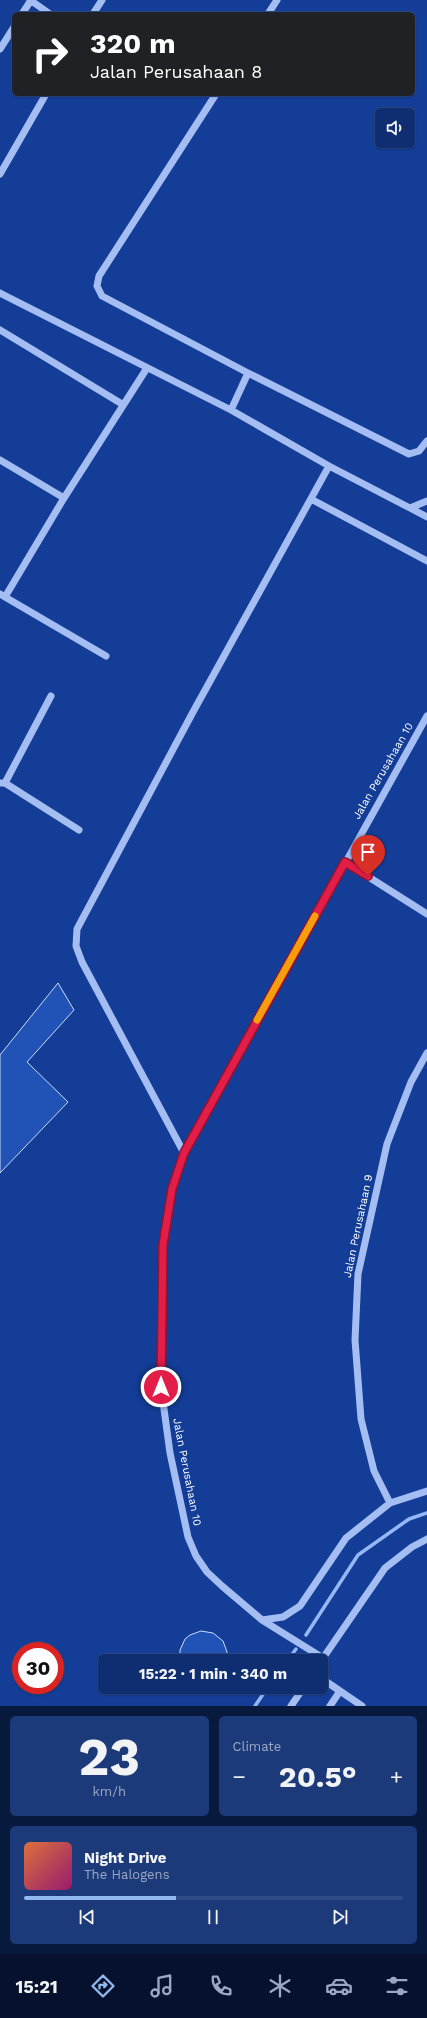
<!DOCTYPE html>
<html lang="en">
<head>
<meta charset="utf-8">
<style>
	:root { --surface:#0e2e71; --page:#1c3a79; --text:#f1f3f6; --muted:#9ba8c3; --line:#2e4a84; --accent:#90b9f0 }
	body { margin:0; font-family:"Work Sans",sans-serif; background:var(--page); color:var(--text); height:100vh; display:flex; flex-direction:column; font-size:15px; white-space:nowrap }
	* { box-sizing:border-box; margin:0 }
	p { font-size:13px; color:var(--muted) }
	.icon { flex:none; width:22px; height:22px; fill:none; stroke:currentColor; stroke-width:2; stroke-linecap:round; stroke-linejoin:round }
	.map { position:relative; height:1706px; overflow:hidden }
	.panel { display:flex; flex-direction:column; gap:10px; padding:10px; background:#08193e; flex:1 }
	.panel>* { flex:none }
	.top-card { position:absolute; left:12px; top:12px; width:403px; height:84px; border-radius:6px; box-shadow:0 1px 3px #0004,0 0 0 1px var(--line); background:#202124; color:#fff; overflow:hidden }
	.tools { position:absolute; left:375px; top:108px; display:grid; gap:8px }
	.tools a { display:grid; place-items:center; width:40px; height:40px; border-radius:6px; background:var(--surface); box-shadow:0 1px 3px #0004,0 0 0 1px var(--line); font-size:20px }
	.speed { position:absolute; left:12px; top:1642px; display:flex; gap:8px; font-size:20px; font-weight:700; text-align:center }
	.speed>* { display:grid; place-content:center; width:52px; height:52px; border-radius:50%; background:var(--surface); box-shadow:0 1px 3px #0004,0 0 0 1px var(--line); line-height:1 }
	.speed .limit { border:6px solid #d22; background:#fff; color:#111 }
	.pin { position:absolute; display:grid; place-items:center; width:34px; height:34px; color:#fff; margin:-41px -17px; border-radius:50% 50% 50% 0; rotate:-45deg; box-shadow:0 0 4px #0007 }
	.pin .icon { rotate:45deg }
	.me { position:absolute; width:44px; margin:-22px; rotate:0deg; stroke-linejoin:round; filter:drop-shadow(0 0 3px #0008) }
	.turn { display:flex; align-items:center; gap:14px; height:84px; padding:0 12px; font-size:18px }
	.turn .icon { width:52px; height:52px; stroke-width:2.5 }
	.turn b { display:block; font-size:28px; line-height:34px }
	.big { font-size:30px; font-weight:700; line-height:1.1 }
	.panel .card { flex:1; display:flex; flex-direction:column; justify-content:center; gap:6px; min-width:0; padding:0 14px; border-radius:6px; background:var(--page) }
	.panel .dial { align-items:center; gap:0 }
	.dial b { font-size:52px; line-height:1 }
	.song { display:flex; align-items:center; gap:12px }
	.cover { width:48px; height:48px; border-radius:6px; background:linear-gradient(135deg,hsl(20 70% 55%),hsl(320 70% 35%)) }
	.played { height:4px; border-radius:2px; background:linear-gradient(90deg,var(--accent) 40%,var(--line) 40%) }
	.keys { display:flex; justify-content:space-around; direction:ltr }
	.heat { display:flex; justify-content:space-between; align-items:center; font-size:22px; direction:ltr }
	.panel .tiles { flex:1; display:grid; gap:10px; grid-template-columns:1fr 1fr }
	.card:last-child { grid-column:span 2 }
	.trip { position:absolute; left:98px; top:1654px; width:230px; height:40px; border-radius:6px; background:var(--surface); box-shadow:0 1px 3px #0004,0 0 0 1px var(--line); font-weight:700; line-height:40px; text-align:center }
	.tabs { display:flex; height:64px; justify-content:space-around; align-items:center; background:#06122d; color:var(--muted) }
	.tabs .icon { width:28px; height:28px }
	.tabs .active { color:var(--accent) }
	.tabs b { font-size:18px; color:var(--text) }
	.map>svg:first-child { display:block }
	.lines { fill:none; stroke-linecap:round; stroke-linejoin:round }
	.stream { stroke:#96b7f6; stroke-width:3.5 }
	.building { fill:#2152b6; stroke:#ccdcfd }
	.minor { stroke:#a4bef3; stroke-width:7 }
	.route-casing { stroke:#92132f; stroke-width:10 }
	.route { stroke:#e11d48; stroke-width:7 }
	.slow { stroke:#f59e0b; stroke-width:7 }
	.labels { text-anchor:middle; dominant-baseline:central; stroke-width:4; stroke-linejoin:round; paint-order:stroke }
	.street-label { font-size:11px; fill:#fff; stroke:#133d97 }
</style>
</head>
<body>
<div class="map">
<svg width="427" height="1706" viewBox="0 0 427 1706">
	<rect width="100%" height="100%" fill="#133d97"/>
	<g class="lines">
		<path class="stream" d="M306,1635l52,-80 51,-36 18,-6
			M287,1661l9,-12
			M255,1706l13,-19"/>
	</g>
	<path class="building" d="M58,983l16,27 -47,52 41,40 -68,71v-118z
		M201,1631l12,2 10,8 4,11v9h-47v-11l5,-11 5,-4z"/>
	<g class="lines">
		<path class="minor" d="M30,0l20,14
			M22,14l9,-14
			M93,14l9,-14
			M268,14l9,-14
			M0,49l14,-22
			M216,94l-117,182 -2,10 5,10 146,77 161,81 10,-3 8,-10
			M0,174l46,-80
			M0,293l231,117 98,56 81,42 17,-7
			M0,330l122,74
			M231,410l17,-37
			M0,460l64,38
			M311,499l116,62
			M410,508l17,9
			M0,594l5,3 59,-99 83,-130
			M5,597l101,59
			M0,783h5l46,-87
			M5,783l74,47
			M345,862l82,52
			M184,1153l-102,-191 -6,-16 1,-17 116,-217 136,-246
			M390,1503l-16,-32 -13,-52 -6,-79 3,-66 29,-130 24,-62 16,-29
			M262,1620l21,-3 17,-11 46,-68 44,-35 37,-12
			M323,1658l-61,-38 -40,-34 -15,-14 -11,-16 -8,-19 -18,-84 -9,-66 2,-142 9,-56 12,-36 243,-437
			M321,1661l64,-93 27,-21 15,-8
			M321,1678l19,13
			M291,1706l13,-19
			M330,1706l10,-15 22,15"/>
	</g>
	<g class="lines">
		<defs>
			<path id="route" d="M161,1387l2,-142 9,-56 12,-36 161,-291 23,14"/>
		</defs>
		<use href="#route" class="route-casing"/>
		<use href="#route" class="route"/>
		<path class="slow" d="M257,1020l58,-104"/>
	</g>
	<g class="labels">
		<g class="street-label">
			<text transform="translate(383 771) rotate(-60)">Jalan Perusahaan 10</text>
			<text transform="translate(358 1226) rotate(-78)">Jalan Perusahaan 9</text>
			<text transform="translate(187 1472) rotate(79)">Jalan Perusahaan 10</text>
		</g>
	</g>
</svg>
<div class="tools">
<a><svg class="icon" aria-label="sound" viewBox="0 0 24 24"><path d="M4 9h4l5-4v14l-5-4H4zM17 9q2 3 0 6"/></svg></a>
</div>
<div class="speed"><div class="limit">30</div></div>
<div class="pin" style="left:368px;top:876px;background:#d93025"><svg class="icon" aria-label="arrive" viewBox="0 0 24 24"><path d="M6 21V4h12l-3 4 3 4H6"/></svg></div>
<svg class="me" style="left:161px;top:1387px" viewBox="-20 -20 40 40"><circle r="17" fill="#e11d48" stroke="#fff" stroke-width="3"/><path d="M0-11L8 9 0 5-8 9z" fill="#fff"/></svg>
<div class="trip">15:22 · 1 min · 340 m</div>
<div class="top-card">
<div class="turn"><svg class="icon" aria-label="right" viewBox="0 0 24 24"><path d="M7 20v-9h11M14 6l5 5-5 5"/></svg><div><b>320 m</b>Jalan Perusahaan 8</div></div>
</div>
</div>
<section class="panel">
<div class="tiles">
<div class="card dial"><b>23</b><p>km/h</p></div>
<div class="card"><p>Climate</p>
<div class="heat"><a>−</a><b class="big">20.5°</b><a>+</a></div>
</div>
<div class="card">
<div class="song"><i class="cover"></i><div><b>Night Drive</b><p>The Halogens</p></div></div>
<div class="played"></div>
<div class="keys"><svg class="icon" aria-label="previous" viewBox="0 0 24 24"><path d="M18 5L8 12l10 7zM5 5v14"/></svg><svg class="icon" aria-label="pause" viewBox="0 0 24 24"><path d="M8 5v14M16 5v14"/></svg><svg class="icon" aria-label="next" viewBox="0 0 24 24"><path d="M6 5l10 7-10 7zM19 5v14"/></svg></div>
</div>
</div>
</section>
<nav class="tabs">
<b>15:21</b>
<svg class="icon active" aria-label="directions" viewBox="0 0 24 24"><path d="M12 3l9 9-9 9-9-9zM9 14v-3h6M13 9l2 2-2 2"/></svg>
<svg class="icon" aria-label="music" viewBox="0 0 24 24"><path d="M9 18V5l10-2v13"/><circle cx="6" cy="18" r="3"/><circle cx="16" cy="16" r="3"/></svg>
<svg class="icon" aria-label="phone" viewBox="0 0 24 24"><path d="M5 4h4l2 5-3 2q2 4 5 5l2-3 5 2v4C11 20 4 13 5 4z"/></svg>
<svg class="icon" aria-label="climate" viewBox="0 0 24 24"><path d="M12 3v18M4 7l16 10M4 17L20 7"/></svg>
<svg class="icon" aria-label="car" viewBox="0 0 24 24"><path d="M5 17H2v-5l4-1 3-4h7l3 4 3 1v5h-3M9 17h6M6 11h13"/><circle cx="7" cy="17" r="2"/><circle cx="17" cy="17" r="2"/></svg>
<svg class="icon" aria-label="filters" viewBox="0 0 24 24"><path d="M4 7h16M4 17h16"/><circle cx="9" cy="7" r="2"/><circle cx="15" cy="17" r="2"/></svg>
</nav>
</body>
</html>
